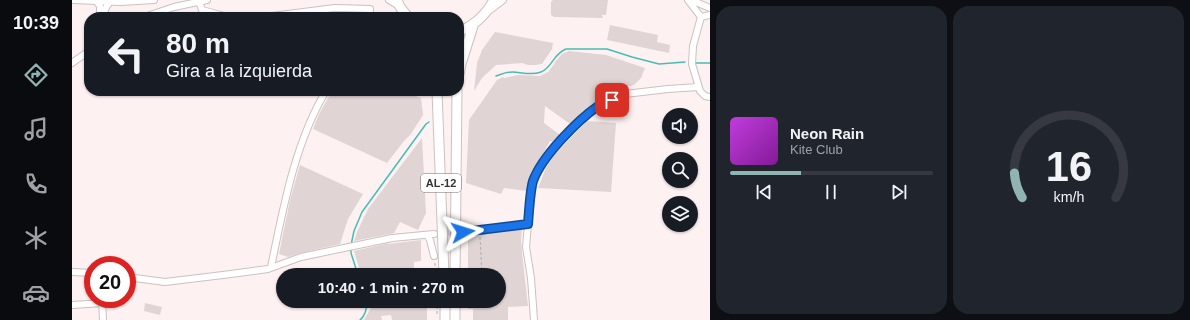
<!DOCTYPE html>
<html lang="es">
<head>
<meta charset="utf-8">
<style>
	:root { --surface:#171b24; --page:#20242c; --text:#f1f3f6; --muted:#9ea1a6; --line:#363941; --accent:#90b4b4 }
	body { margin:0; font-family:Helvetica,sans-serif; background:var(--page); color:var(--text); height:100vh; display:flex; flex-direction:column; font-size:15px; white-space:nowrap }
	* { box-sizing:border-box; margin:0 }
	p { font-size:13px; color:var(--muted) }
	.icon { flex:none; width:22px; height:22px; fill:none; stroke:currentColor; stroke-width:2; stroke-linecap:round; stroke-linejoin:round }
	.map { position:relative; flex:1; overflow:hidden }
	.panel { display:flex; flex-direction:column; gap:6px; padding:6px; background:#0d0f14; width:480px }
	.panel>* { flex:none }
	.guide { position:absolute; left:12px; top:12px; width:380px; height:84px; border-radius:16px; box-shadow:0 1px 3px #0004; background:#171b24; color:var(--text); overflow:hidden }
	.tools { position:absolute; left:590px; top:108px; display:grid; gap:8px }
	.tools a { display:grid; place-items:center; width:36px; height:36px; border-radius:50%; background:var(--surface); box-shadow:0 1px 3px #0004; font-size:20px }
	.speed { position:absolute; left:12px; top:256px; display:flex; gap:8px; font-size:20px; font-weight:700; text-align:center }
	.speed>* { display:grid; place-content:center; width:52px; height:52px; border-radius:50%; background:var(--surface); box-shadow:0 1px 3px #0004; line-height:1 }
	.speed .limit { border:6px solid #d22; background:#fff; color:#111 }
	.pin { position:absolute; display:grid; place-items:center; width:34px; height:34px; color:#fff; margin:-17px; border-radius:8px; box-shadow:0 2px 6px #0006 }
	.me { position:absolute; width:44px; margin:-22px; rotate:84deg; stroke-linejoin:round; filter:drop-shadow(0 0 3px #0008) }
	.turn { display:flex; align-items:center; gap:14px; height:84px; padding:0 16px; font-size:18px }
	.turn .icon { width:52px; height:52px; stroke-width:2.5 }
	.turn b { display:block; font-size:28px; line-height:34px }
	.panel .card { flex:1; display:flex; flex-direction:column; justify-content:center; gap:6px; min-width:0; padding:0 14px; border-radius:16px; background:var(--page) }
	.panel .dial { align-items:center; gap:0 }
	.dial svg { height:104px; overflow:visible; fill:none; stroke:var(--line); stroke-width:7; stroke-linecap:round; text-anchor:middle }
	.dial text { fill:var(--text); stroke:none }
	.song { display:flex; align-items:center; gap:12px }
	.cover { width:48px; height:48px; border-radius:6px; background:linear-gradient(135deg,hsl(290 70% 55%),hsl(290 70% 35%)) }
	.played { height:4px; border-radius:2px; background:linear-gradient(90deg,var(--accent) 35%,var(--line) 35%) }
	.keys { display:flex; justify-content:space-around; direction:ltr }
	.panel .tiles { flex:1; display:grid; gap:6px; grid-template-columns:repeat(2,1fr) }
	.trip { position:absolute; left:204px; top:268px; width:230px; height:40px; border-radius:20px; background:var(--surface); box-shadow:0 1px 3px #0004; font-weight:600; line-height:40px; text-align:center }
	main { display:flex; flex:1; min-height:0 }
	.dock { display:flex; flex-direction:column; width:72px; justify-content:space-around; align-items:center; background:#090b0e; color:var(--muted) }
	.dock .icon { width:28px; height:28px }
	.dock .active { color:var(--accent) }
	.dock b { font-size:18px; color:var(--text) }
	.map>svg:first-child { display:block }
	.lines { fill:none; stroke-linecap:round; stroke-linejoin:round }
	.stream { stroke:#47bcb7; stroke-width:1.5 }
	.building { fill:#e0d4d4 }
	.minor-tunnel { stroke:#d5cccb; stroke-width:6; stroke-dasharray:6 3; stroke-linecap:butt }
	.minor-casing { stroke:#ccc1c0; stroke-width:8 }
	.highway-casing { stroke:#ccc1c0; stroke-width:11 }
	.path { stroke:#b4acab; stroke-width:1; stroke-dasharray:3 2; stroke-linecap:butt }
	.minor { stroke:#fff; stroke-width:6 }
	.highway { stroke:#fff; stroke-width:9 }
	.route-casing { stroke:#114b97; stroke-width:10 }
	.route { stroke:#1a73e8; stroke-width:7 }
	.labels { text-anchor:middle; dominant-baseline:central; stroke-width:3; stroke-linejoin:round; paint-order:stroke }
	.shield { fill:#fff; stroke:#737070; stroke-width:1 }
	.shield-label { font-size:11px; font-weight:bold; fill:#373333 }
</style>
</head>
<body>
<main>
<nav class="dock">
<b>10:39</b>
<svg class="icon active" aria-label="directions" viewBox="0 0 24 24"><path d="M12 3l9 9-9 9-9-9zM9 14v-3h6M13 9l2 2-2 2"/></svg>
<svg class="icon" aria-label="music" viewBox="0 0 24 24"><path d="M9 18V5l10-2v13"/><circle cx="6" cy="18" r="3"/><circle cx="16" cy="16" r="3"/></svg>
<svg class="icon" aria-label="phone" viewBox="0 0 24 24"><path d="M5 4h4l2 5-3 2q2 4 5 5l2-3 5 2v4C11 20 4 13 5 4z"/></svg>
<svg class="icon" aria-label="climate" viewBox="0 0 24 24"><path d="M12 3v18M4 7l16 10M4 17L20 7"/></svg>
<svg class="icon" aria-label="car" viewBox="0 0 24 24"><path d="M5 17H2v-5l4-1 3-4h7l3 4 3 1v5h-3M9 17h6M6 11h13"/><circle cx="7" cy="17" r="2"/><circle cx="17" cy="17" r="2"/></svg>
</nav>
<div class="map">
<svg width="638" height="320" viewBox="0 0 638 320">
	<rect width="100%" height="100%" fill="#fdf2f1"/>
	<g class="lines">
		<path class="stream" d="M624,63h14
			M424,76c6,-2 10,-4 16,-4 10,0 19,4 29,0 11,-4 12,-18 25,-23h41l25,8 27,7 26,-2
			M279,245l3,-14 8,-19 64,-88 3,-2
			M279,249v4l7,22
			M288,320c6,-5 7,-12 7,-19"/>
	</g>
	<path class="building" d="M481,0h55l-2,15h-4l1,3 -49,-1 -3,-2v-13z
		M538,25l48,10 -1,7 13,3 -1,8 -62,-13z
		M423,32l58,11 -1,6 -10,15 -7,1h-7l-6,-2 -26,2 -14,13 -8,13 3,-28 5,-13z
		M497,51l37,4 39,13 -4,10 -7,7 -15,4 -17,10 -4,1v-1l-28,25 -25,-18 -1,17 16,12 -7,7 -3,-1 -21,39 -2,11 -23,-3 -3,6 -35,-11 3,-63 28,-40 6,-3 1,1 14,-3 22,1 8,-4 7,-9h-1l8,-9z
		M260,91h30l14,5 3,-5h24l18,7 2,17 -12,19 -7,7 -17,22 -74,-34 6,-15z
		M515,121l29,2 -5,69 -73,-4 8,-20 9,-14z
		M350,138l4,75 -8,17 -18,-8 -6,11 -40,8 3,-9 11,-23z
		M228,165l63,29 -15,25 -8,25 -40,9 -12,4 -9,-3 11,-54z
		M450,229l-1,10 1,14 6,53 -20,1v13h-35v-11h-5v-8h31v-26h-31v-39z
		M349,240v21l-7,1v13h-53l-7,-24 35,-8 -1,1z
		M298,301h57v19h-35l-1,-5 -10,1 1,4h-18l7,-12z
		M73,303l17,4 -2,8 -16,-4z"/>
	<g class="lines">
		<path class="minor-tunnel" d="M362,234l24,-2"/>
		<defs>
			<path id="minor" d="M1,0l47,2 34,-2
				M317,0l10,6
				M616,0l13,17
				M619,0l19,8
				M24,1l4,5v11
				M127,1l3,9 26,7
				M418,10l13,-10
				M32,17c0,-6 2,-11 6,-15
				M72,17l30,-10 33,-7
				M192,17l71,-9 35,1v8
				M629,17l-8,29 -1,18 8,27 5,5 5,1
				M629,17l9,-2
				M0,63l17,-12
				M391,232l65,-8
				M355,235l3,5 4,16
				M199,267c12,-58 24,-125 55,-176
				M0,272l21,1
				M55,277l38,5 58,-7 45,-6 33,-12 91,-19 42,-4
				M30,299l1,21
				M0,305l31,-2
				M462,320l-3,-42 -5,-31 2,-23 5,-42 5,-11 13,-20 28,-29 20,-17 26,-11 43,-5 30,-2"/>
			<path id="highway" d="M325,0l3,7 8,10
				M387,31c16,-5 27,-17 35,-31
				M387,74l2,-10 13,-41
				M365,91l7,184
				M383,275l2,-184
				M373,301v19
				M383,301v19"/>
		</defs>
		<use href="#minor" class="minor-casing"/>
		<use href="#highway" class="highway-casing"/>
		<path class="path" d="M408,237l2,38
			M363,263v12
			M365,301v13"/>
		<use href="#minor" class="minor"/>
		<use href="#highway" class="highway"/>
	</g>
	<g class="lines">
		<defs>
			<path id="route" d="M391,232l65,-8c1,-12 2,-33 5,-43 9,-25 44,-60 65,-75 4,-3 9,-5 14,-6"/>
		</defs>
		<use href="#route" class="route-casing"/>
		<use href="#route" class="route"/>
	</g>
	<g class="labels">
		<rect class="shield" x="349" y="174" width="40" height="18" rx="3"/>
		<g class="shield-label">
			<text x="369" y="183">AL-12</text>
		</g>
	</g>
</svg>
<div class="tools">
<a><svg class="icon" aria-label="sound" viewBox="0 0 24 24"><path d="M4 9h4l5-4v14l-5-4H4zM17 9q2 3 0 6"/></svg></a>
<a><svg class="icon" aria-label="search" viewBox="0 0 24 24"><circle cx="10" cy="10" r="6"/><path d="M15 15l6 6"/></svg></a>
<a><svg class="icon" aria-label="layers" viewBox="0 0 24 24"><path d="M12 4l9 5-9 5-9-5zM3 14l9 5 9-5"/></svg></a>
</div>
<div class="speed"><div class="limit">20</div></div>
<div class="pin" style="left:540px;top:100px;background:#d93025"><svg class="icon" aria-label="arrive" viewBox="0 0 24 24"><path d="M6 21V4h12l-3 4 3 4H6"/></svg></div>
<svg class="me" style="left:391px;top:232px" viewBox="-20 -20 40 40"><path d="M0-17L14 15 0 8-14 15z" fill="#1a73e8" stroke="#fff" stroke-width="4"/></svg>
<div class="trip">10:40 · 1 min · 270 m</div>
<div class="guide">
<div class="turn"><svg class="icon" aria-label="left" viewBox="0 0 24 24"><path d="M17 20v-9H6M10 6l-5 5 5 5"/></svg><div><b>80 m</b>Gira a la izquierda</div></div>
</div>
</div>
<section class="panel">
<div class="tiles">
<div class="card">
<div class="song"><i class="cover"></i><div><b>Neon Rain</b><p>Kite Club</p></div></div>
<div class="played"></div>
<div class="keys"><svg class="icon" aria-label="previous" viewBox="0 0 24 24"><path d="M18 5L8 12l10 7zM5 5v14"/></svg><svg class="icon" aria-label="pause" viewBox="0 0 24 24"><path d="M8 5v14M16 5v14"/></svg><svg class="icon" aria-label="next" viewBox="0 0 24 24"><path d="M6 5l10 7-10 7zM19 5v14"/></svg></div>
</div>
<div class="card dial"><svg viewBox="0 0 100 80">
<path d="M14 69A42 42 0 1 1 86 69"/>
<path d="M14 69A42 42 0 0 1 8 50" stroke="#90b4b4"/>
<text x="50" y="56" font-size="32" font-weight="700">16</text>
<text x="50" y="72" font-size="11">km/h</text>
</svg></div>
</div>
</section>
</main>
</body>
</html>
